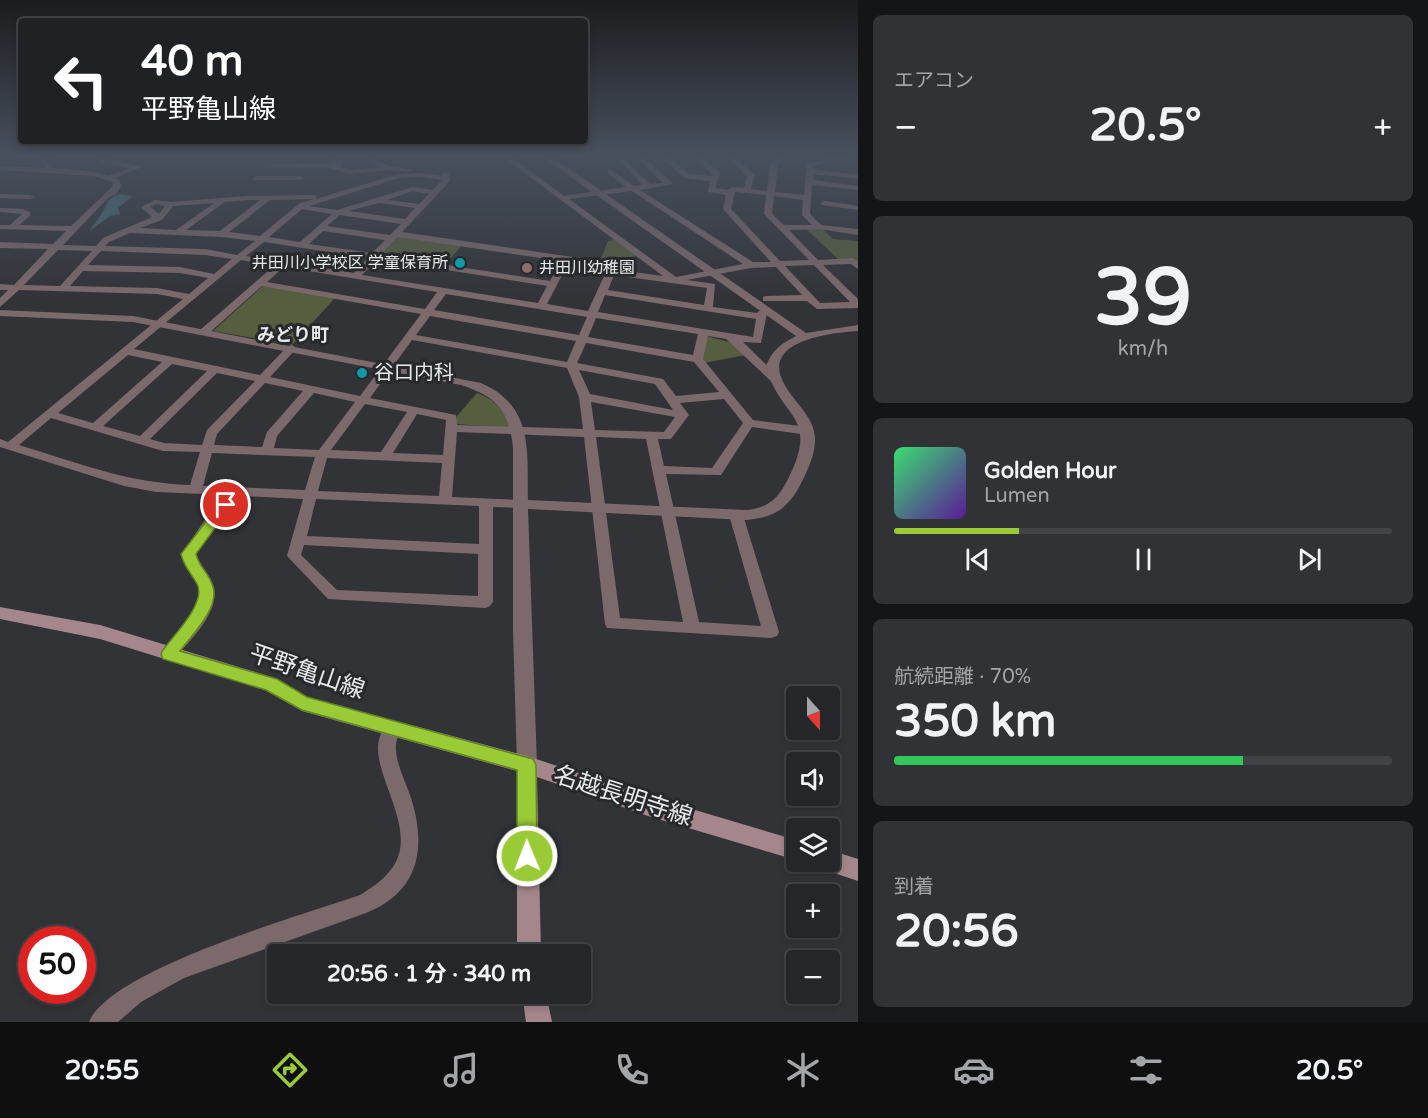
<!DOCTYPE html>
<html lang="ja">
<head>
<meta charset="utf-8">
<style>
	:root { --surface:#252629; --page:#313235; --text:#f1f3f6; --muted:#a3a5a8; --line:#424346; --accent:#99cb36 }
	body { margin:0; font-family:"Varela Round","Noto Sans JP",sans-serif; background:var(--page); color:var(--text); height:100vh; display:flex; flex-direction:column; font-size:22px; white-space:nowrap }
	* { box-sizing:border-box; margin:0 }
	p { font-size:20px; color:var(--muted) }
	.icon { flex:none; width:33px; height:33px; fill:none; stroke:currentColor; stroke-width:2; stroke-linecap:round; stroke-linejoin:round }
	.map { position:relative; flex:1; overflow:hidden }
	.side { display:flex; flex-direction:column; gap:15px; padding:15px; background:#141517; width:570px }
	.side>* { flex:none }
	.guide { position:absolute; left:18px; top:18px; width:570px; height:126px; border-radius:6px; box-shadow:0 3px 9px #0003,0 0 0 2px var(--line); background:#202124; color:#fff; overflow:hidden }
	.needle { width:39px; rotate:159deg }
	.tools { position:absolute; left:786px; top:686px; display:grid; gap:12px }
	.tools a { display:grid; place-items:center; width:54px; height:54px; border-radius:6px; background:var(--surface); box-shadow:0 3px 9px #0003,0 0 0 2px var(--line); font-size:30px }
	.speed { position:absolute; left:18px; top:926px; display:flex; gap:12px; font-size:30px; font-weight:700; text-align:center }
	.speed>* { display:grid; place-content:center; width:78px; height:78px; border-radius:50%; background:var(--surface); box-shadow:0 3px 9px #0003,0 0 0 2px var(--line); line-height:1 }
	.speed .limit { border:9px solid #d22; background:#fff; color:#111 }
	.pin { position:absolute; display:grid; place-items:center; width:51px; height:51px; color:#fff; margin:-26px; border:3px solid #fff; border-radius:50%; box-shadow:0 2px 6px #0007 }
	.me { position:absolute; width:66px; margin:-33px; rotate:359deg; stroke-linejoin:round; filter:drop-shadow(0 0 4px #0008) }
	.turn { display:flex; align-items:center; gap:21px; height:126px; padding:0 24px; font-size:27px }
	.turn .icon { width:78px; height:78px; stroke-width:2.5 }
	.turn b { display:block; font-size:42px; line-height:51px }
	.big { font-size:45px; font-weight:700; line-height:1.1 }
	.side .tile { flex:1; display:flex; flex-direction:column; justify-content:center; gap:9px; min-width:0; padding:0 21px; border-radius:9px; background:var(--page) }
	.side .dial { align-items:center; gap:0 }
	.dial b { font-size:78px; line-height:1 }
	.song { display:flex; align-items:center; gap:18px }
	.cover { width:72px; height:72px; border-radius:9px; background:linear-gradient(135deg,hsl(140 70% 55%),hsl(270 70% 35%)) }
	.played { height:6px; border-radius:3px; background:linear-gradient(90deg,var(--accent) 25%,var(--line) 25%) }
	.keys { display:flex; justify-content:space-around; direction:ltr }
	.heat { display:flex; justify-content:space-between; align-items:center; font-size:33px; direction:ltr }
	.charge { height:9px; border-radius:4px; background:linear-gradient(90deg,#34c759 70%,var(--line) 0) }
	.trip { position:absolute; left:267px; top:944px; width:324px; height:60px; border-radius:6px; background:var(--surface); box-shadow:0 3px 9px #0003,0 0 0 2px var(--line); font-weight:700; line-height:60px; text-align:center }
	.dock { display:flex; height:96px; justify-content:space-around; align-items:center; background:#0f0f10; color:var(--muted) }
	.dock .icon { width:42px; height:42px }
	.dock .current { color:var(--accent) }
	.dock b { font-size:27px; color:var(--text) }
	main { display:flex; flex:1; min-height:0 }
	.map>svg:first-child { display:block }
	.green { fill:#555e3e }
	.water { fill:#407379 }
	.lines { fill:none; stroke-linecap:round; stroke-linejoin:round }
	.minor { fill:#7c696c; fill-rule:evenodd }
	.tertiary { fill:#7c696c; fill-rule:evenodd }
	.secondary { fill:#a4868c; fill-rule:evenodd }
	.route { fill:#99cb36; stroke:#638423; stroke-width:1.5 }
	.culture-dot { fill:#0f9aa8; stroke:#27292d; stroke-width:2 }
	.education-dot { fill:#8d6e63; stroke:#27292d; stroke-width:2 }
	.labels { text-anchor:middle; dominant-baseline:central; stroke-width:6; stroke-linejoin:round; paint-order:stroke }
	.far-poi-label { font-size:16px; fill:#e7e9ec; stroke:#27292d; text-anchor:end }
	.far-quarter-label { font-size:18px; font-weight:bold; fill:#e7e9ec; stroke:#27292d }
	.poi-label { font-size:20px; fill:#e7e9ec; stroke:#27292d; text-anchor:start }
	.near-street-label { font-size:24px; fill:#e7e9ec; stroke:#27292d }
</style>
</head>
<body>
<main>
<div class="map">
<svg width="858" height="1022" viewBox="0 0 858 1022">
	<rect width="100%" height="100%" fill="#313337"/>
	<path class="green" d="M822,228l11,11 25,2v21l-19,-2 -33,-31z
		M396,236l66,9 -17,20 -64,-9z
		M615,239l23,17 -38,5 8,-20z
		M264,285l71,13 -43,47 -79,-14z
		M706,336l23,6 17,13 -42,8 -4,-4z
		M477,393c15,5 31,19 35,35l-57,-4 2,-8z"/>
	<path class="water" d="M119,194l14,2 -15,12 2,6 -10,2 -21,15c4,-6 10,-12 13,-18 6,-9 5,-15 17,-19z"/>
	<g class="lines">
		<path class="minor" d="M10,156h60l-20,5 3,7 42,4 13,4 22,-8 -30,-5 -4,-4 2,-3 44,11 -27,11 4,1 2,7 -5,8 -7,3 -46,48 33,1 7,-8 49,-21 -11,-10 14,-7 16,2 76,-6 66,-1h3v4l82,-25 22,-1 22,3 -1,-2 4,-2 4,2 1,7 -48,51 198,29 11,8 52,7 -161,-120h8l54,40 62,-9 -18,-13v-4h3l23,16 9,-1 -23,-24v-2l2,-1 28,26 13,-1 -28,-27h8l30,28 -33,6 113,72h18l-48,-53 3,-14 -18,-3 2,-11 -26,-3 -23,-22h8l20,18 22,2 1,-2 -19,-18h8l19,17 -5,15 13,2 4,-3 12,1 3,-12 -22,-20h8l22,19 -4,14 16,2 3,-26 9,-9h7l-8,10 -3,26 29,3 3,-32 36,-7h15l-45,10v3l45,6v4l-45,-5v6l45,6v4l-46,-5 -2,29 11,11 37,4v6l-39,-6 -30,1 29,30 35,-2 5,3v8l-7,-5 -28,1 35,34v9l-41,1 -10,-8h-44v-4l3,-1 36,-1 -26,-28 -25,1 -64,12 28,4 -2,23 44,6 2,-2h6l2,2 -6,30 -18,-1 37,36v4h-8l-46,-43 -18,-3 -5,23 50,61 55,7 6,4 -6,4 -56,-8 -31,48 -55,-1 33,148 62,4 -32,-111 7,-4 7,4 36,117 -2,4 -6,2 -164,-10 -2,-4 -21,-187 -127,-5 -5,65 69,3 7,4 -7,4 -28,-1v95l-3,4 -5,2 -157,-9 -41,-43 16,-57 -61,-3 -26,28 -20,30c3,11 13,19 17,30 9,27 -23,56 -38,74l-6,2 -6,-2 -2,-4 2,-4c14,-17 43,-41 35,-66 -4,-11 -13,-19 -16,-30l24,-36 21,-23 -71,-3 -32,-6 -124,-39v-8l8,3 175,-143 -26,-5 -138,-4 -19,17v-9l8,-8h-8v-6l14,1 34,-36 -48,-1v-6l53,2 13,-13 -66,-2v-4h10l12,-11 -22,-2v-4l22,1 8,3v4l-11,9 52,1 42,-40v-4l-19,-6 -94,-6v-4l45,2 -3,-8zM420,177l22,3 -9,10 -20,-3 -76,23 -28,-4 90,-28zM413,191l16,3 -10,10 -32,-4zM632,191l111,73 -67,13 -107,-78zM735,192l31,3 -2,19 45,46 -29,1 -49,-52zM774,196l29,4 -1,15 10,10h-28l-12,-11zM313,199h2l-15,4 -40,33 -31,-4 41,-32zM247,200h13l-40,31 -34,-1 39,-28zM214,203l-38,27 -36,-2 22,-8 11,-14zM378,203h3l34,5 -10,11 -56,-8zM156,204l9,2 -6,8 -9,-7zM302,209l30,5 -32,28 -31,-5zM340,215l61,9 -11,11 -63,-9zM323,231l62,9 -13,13 -63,-9zM130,233l92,4 33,4 -18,14 -32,-6 -100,-3 4,-4zM397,237l164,24 -11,20 -169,-26zM264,242l104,16 -14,15 -108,-17zM58,250l34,1 -32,35 -36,-1zM101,251l104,4 27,4 -18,15 -34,-7 -92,-2zM377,259l170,27 -9,17 -176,-28zM241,260l33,6 -74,64v4h8l54,-48 159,28 -61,82 -90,-19 27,-29 -5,-3 -4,1 -28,29 -126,-26zM569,262l28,4 8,8 -17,37 -41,-7zM814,265l36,37 -30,1 -35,-37zM284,267l153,25 -12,17 -158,-27zM83,271l97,2 28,5 -19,16 -32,-6 -87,-2zM614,275l93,13 -3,17 -96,-15zM446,294l141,23 -8,18 -145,-25zM605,295l151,24 -3,18 -155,-25zM430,316l146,25 -9,21 -151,-27zM596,318l102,16 -5,21 -105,-18zM412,340l155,28 12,29 4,32 -126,-4 -1,-10 -86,-17zM586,343l108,19 25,30 -43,4 -13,-17 -86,-16zM128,355l34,7 -69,61 -35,-10zM172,364l35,7 -67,65 -37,-10zM579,370l76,14 18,26 -83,-16zM217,373l38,8 -48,49 -5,15 -38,-2 -14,-4zM265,383l38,8 -36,41 -5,15 -48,-2 3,-11zM314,393l41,9 -36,48 -45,-2 3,-12zM724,399l19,24 -31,45 -48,-2 -6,-27h13l18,-24 -9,-12zM591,402l84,15 -11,15 -69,-2zM365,404l42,8 -26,40 -50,-2zM417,414l29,6 -3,35 -50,-2zM51,418l112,33 37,1 -10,33c-62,-2 -112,-22 -171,-40zM596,437l50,2 37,183 -63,-4zM212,453l103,4 -10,33 -102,-4zM327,458l115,5 -3,33 -121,-5zM316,499l163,7v38l-172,-8zM304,545l174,9v42l-141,-6 -36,-35z
			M262,156h10l-8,4 -4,-2z
			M325,156h8l9,7 -2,4 9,3 32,-3 -25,-11h10l24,10 22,4 -4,2 -18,-2 -41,4 -22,-7 -53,1 -4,-2 4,-2 58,-1z
			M464,156h36l-29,4z
			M257,176h44l4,2 -4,2h-47l-1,-2z
			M0,194l30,1 4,2 -4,2 -30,-1z
			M825,201l33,5v4l-36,-5 -1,-2z
			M392,720l6,2 3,5c-2,7 -6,15 -5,23 1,16 10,33 15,48 16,50 8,94 -45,115l-182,65 -43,24 -23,20h-29c22,-53 214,-107 271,-127 11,-7 21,-13 29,-23 32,-36 -11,-87 -11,-124 0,-8 4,-19 8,-26z"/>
		<path class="tertiary" d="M541,156h10l255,177 52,-8v6c-29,2 -101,10 -72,56 10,17 27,29 29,50 1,18 -9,37 -17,52 -13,22 -27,29 -52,31l-218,-11 9,256 -3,6 -7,3 -7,-3 -3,-6 -4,-134v-183c-4,-38 -16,-51 -52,-63l-328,-63 -133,-6v-6l133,6 348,67c53,23 46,68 47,117l218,10c22,-2 32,-11 42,-31 33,-65 -9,-60 -22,-113 6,-16 15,-22 30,-30z"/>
		<path class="secondary" d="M0,607l100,18 178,54 29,18 220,59 121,40 148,44v20l-148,-44 -111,-39 4,177h-24v-183l-215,-60 -37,-21 -165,-51 -100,-20z
			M830,850l28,9v22l-36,-12 -3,-8h11z
			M522,993h24l6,29h-26z"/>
	</g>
	<linearGradient id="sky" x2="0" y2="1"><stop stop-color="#1b1c1e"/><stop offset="0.52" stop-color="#48505e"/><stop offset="1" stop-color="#48505e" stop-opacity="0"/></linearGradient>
	<rect width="858" height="299" fill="url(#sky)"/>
	<path class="route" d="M226,500l6,5 -36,49c3,13 12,18 16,30 10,22 -20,51 -32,67l97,28 30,18 226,62 3,6 1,91 -3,7 -7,3 -7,-3 -3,-7v-86l-215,-60 -36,-20 -103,-31 -2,-5 2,-4c11,-15 44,-48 34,-66 -6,-11 -13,-17 -16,-30l40,-52z"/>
	<g class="culture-dot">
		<circle cx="460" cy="263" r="6"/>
		<circle cx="362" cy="373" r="6"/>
	</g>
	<circle class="education-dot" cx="527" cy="268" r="6"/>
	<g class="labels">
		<g class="far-poi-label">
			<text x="448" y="263">井田川小学校区 学童保育所</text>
			<text x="539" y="268" text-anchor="start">井田川幼稚園</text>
		</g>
		<g class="far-quarter-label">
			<text x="293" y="335">みどり町</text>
		</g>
		<g class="poi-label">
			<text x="374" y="373">谷口内科</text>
		</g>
		<g class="near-street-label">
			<text transform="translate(307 672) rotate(19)">平野亀山線</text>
			<text transform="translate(623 796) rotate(18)">名越長明寺線</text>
		</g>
	</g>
</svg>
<div class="tools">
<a><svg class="needle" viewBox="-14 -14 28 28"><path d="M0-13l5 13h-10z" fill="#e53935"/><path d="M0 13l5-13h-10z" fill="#a3a5a8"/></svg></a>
<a><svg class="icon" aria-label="sound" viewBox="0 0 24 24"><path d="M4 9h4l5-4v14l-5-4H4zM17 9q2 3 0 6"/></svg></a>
<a><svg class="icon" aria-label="layers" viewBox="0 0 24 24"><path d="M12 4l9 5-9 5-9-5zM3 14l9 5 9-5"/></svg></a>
<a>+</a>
<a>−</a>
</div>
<div class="speed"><div class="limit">50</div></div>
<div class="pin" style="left:226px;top:505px;background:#d93025"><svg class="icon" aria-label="arrive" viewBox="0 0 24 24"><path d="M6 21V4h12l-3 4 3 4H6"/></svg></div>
<svg class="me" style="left:527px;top:856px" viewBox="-20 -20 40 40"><circle r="17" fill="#99cb36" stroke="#fff" stroke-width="3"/><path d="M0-11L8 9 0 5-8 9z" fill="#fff"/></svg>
<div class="trip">20:56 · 1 分 · 340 m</div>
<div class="guide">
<div class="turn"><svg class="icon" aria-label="left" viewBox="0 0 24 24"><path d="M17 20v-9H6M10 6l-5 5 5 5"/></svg><div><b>40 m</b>平野亀山線</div></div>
</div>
</div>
<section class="side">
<div class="tile"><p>エアコン</p>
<div class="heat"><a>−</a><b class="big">20.5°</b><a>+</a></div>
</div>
<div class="tile dial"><b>39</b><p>km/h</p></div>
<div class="tile">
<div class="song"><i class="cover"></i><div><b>Golden Hour</b><p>Lumen</p></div></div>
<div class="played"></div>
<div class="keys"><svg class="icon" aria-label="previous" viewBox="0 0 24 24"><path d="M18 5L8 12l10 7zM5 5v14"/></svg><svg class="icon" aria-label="pause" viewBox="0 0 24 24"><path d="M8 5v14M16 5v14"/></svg><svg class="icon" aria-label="next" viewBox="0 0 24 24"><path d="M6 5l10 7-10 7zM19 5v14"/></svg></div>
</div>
<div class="tile"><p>航続距離 · 70%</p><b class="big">350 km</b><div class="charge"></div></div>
<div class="tile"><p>到着</p><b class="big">20:56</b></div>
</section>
</main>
<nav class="dock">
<b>20:55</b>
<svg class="icon current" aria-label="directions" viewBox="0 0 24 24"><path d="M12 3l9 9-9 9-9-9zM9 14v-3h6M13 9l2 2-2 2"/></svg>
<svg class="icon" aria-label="music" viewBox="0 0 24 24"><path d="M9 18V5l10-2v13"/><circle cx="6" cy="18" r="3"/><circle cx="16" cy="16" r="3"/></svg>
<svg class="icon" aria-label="phone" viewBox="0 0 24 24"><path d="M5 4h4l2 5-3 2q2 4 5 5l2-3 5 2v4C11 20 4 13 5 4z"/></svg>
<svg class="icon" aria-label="climate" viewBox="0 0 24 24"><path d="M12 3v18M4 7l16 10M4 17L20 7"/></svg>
<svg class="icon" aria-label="car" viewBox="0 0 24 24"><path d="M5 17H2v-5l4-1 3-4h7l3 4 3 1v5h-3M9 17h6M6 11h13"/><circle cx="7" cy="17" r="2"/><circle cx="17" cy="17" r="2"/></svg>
<svg class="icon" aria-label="filters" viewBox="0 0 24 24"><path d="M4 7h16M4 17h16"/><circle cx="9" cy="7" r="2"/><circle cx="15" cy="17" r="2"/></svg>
<b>20.5°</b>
</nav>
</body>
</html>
